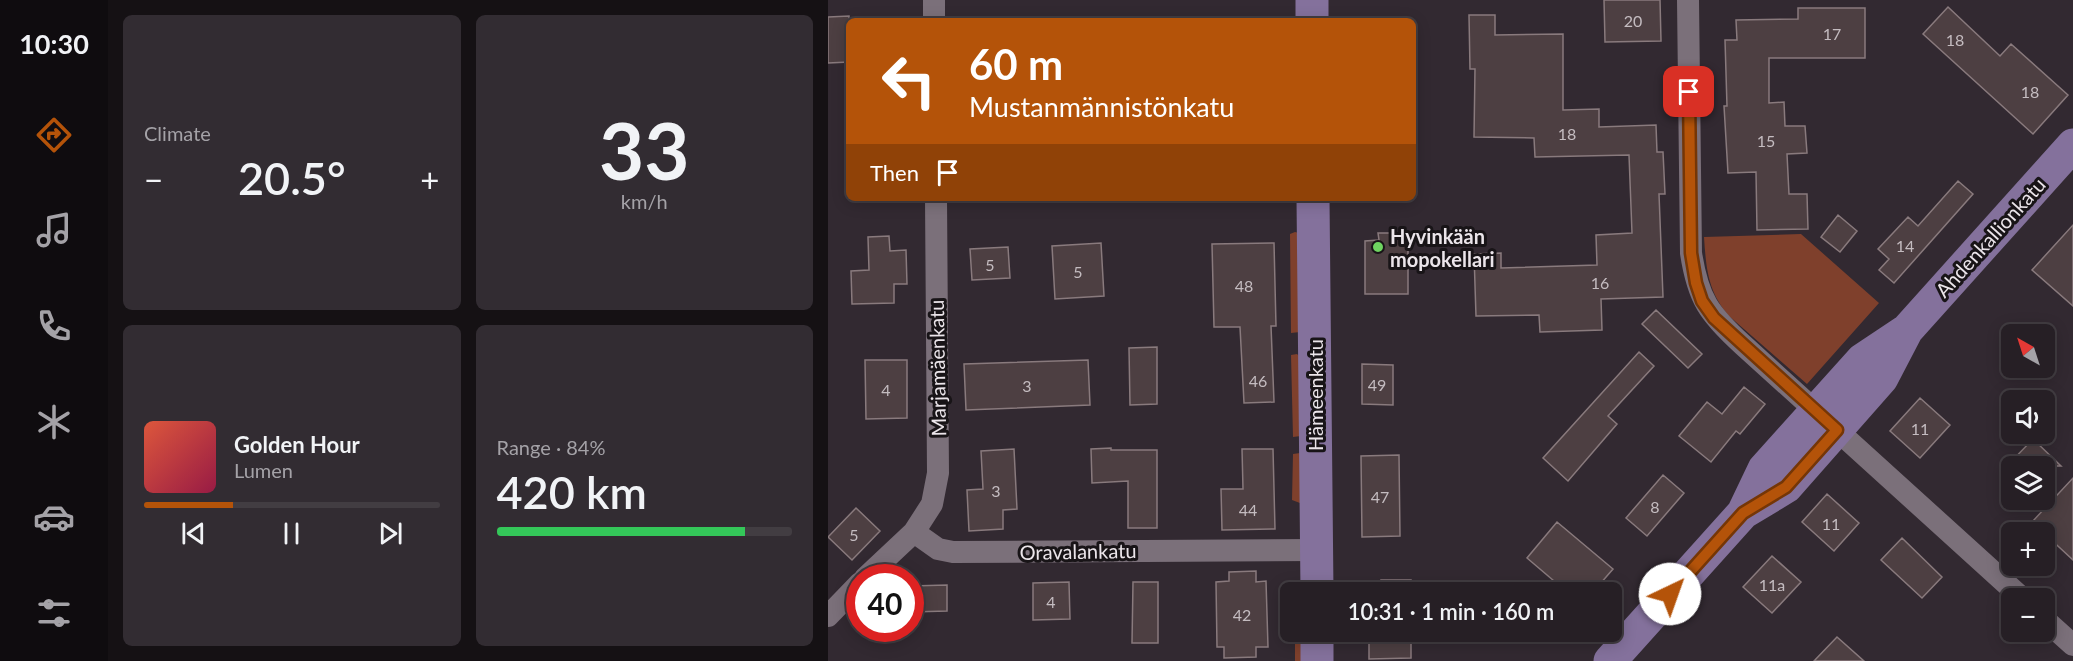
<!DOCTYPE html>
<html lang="en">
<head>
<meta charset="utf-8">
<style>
	:root { --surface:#261f25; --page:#322c32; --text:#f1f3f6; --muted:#a4a2a7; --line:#423d42; --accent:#b45309 }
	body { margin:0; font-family:Lato,sans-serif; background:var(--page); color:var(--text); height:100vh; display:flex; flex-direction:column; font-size:22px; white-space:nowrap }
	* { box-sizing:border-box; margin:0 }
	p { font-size:20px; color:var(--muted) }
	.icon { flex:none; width:33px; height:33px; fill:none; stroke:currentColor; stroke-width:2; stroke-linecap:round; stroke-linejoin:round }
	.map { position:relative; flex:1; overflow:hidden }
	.details { display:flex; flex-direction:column; gap:15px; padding:15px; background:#151114; width:720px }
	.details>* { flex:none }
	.guide { position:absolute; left:18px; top:18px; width:570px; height:183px; border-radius:9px; box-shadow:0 3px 15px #0003,0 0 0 2px var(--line); background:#b45309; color:#fff; overflow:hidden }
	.needle { width:39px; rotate:321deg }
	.tools { position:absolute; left:1173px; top:324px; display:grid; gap:12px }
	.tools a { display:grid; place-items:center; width:54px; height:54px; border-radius:9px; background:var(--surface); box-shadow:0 3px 15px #0003,0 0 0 2px var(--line); font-size:30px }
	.speed { position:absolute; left:18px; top:564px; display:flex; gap:12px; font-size:30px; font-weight:700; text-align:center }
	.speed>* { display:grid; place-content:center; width:78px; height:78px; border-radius:50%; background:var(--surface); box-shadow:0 3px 15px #0003,0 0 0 2px var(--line); line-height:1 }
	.speed .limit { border:9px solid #d22; background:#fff; color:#111 }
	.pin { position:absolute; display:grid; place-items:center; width:51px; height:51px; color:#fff; margin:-26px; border-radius:12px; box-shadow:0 3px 9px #0006 }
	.me { position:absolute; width:66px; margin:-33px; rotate:42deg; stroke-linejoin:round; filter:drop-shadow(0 0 4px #0008) }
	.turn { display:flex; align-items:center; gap:21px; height:126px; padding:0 24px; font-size:27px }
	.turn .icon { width:78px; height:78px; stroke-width:2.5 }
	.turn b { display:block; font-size:42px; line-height:51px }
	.then { display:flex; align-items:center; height:57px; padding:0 24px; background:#0003; gap:12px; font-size:22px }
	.big { font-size:45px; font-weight:600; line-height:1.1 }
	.details .tile { flex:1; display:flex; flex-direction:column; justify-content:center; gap:9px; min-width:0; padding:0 21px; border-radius:9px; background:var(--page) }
	.details .dial { align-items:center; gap:0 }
	.dial b { font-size:78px; line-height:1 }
	.song { display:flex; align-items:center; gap:18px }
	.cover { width:72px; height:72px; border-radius:9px; background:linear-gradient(135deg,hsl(10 70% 55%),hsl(340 70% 35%)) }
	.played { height:6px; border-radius:3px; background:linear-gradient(90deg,var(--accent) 30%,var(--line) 30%) }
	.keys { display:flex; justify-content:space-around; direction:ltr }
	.heat { display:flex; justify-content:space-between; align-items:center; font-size:33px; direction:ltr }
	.charge { height:9px; border-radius:4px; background:linear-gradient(90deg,#34c759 84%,var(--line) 0) }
	.details .tiles { flex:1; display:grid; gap:15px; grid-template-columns:repeat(2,1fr) }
	.trip { position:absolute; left:452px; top:582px; width:342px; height:60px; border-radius:9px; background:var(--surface); box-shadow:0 3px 15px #0003,0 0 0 2px var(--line); font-weight:600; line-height:60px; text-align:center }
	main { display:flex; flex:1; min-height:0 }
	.tab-bar { display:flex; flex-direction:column; width:108px; justify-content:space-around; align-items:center; background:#0f0c0f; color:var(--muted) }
	.tab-bar .icon { width:42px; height:42px }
	.tab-bar .active { color:var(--accent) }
	.tab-bar b { font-size:27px; color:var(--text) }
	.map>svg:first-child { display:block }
	.green { fill:#7f402c }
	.building { fill:#4d3f42; stroke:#897a7d; stroke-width:1.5 }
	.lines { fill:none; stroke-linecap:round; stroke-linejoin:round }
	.street { stroke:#7b707a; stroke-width:22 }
	.secondary { stroke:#84719c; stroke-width:33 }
	.route-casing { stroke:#753606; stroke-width:15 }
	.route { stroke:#b45309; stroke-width:10 }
	.poi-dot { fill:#6ed360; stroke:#181417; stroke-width:2 }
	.labels { text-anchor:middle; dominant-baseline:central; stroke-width:6; stroke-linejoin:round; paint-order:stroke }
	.number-label { font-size:16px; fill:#c4bcc0 }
	.poi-label { font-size:20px; font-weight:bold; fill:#ebe5ea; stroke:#181417; text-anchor:start }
	.street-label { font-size:20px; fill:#ebe5ea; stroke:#181417 }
</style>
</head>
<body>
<main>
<nav class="tab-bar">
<b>10:30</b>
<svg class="icon active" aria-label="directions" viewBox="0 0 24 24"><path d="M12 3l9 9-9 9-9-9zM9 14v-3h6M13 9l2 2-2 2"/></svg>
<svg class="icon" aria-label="music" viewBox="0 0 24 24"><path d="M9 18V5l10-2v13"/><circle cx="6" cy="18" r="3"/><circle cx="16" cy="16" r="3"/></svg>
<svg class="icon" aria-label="phone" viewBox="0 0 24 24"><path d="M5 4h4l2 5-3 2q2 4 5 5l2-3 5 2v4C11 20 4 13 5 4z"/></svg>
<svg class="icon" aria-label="climate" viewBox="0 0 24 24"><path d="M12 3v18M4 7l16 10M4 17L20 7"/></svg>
<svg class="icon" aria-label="car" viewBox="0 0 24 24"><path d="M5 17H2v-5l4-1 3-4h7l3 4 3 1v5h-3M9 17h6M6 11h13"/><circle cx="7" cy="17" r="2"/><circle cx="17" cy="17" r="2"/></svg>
<svg class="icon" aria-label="filters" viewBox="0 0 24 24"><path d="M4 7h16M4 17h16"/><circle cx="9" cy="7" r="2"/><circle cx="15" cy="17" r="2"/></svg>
</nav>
<section class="details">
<div class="tiles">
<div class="tile"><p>Climate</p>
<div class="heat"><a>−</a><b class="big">20.5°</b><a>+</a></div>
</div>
<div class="tile dial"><b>33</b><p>km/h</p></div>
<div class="tile">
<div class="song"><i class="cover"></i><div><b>Golden Hour</b><p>Lumen</p></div></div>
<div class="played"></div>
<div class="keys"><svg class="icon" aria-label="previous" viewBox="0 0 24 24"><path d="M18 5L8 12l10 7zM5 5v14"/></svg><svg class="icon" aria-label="pause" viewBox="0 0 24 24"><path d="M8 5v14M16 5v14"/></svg><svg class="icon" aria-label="next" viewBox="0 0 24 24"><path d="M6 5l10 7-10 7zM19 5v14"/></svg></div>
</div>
<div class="tile"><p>Range · 84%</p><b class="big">420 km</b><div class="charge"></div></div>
</div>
</section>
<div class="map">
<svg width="1245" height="661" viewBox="0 0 1245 661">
	<rect width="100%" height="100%" fill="#322931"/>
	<path class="green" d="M467,232l4,1 1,99 -9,1 -1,-99z
		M973,234l78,69 -72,81 -78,-68c-21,-24 -23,-48 -25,-79z
		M469,354l3,3 1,79 -8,1 -2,-82z
		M472,453v50l-8,-3 1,-46z
		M467,632h7v29h-7z"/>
	<path class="building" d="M776,0h56l1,41 -56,1z
		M1120,7l52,49 11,-12 57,51 -35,39 -110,-100z
		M970,8h67v50h-96v45l15,-1 1,24h20l2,27 -20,1 2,40h18l1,35 -51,1 -1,-58 -28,1 -4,-67h3l-2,-66h12l-1,-20 62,-1z
		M641,15h26v20l68,-1v76l36,-1v18l57,-2 1,27h6l2,42h-6l4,103 -62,2 1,31 -62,2 -1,-17 -63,1 -2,-62 27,-1v15l96,-3 -1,-30 36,-2 -3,-78 -94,2 -1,-19 -60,-1 1,-68h-5z
		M21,16v46l-21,1v-46z
		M1130,181l15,13 -79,89 -15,-13 10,-11 -11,-10 30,-32 10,9z
		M1010,215l19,16 -17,21 -19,-15z
		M1245,225v81l-41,-36z
		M550,233h30v61h-43v-53l14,-1z
		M61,236l1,15 16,-1 1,34h-13v19l-42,1 -1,-33 18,-1 -1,-33z
		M273,243l3,53 -49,3 -3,-53z
		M446,243l2,83h-5l3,76 -30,1 -4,-76h-26l-2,-83z
		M180,247l2,31 -38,2 -2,-31z
		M828,310l46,44 -14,14 -46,-44z
		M329,347v57l-27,1 -1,-57z
		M811,352l15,14 -46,50 9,8 -49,57 -25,-23z
		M37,360h42v58l-41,1z
		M260,360l2,45 -124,5 -2,-46z
		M534,364l31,1v40l-31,-1z
		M916,387l21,17 -25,30 -4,-3 -25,31 -32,-26 28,-34 15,12z
		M1092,398l30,27 -30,33 -30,-27z
		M1205,439l28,27h-54z
		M283,448v2h46v78h-29v-47l-36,2 -1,-34z
		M186,449l3,60 -14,1v19l-34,2 -2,-41 16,-1 -2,-38z
		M414,449h31l2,80 -53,1 -1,-41h22z
		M571,455l1,81 -38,1 -1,-81z
		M835,475l21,18 -37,43 -21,-18z
		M1245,478v82l-41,-38z
		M999,494l32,29 -25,28 -32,-29z
		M28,508l24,23 -28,29 -24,-23z
		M729,522l56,47 -20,23h-26l-40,-34z
		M1074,538l40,39 -20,21 -41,-38z
		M944,556l29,26 -29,31 -29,-26z
		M428,571v11l10,-1 2,66h-12v10l-32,1v-11h-7l-1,-65 13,-1v-9z
		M553,580h30v12h-30z
		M241,582l1,37 -37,1v-37z
		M305,582h25v61h-26z
		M119,585v26l-36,1v-26z
		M541,632h42v26l-42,1z
		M1009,637l27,24h-50z"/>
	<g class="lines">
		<path class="street" d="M106,0v21
			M860,0l3,253c7,46 18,61 52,92l279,253
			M86,532l24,17 15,3 363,-2
			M37,578l49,-46 18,-28 6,-31 -2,-275
			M0,616l32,-33
			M1216,619l29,26"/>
		<path class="secondary" d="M484,0v21
			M485,198l4,394
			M915,513l43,-26 96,-109 25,-48 166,-185
			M489,632v29
			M782,661l133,-148 21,-44 98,-109 42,-28"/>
	</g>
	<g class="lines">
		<defs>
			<path id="route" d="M842,594l73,-81 43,-26 51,-57 -123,-112 -12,-17 -6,-18 -5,-30 -2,-161"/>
		</defs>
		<use href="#route" class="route-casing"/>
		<use href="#route" class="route"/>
	</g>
	<circle class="poi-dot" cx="550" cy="247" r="6"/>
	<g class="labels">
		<g class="number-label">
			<text x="805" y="20">20</text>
			<text x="1004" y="33">17</text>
			<text x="1127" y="39">18</text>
			<text x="1202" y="91">18</text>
			<text x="739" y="133">18</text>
			<text x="938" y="140">15</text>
			<text x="1077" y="245">14</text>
			<text x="162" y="264">5</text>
			<text x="250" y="271">5</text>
			<text x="772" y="282">16</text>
			<text x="416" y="285">48</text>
			<text x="430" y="380">46</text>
			<text x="549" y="384">49</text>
			<text x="199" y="385">3</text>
			<text x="58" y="389">4</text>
			<text x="1092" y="428">11</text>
			<text x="168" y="490">3</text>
			<text x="552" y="496">47</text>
			<text x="827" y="506">8</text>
			<text x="420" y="509">44</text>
			<text x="1003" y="523">11</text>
			<text x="26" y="534">5</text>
			<text x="944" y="584">11a</text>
			<text x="223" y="601">4</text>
			<text x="414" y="614">42</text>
		</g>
		<g class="poi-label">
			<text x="562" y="236">Hyvinkään<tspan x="562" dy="23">mopokellari</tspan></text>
		</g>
		<g class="street-label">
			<text transform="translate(1162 237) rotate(-48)">Ahdenkallionkatu</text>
			<text transform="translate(109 368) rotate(-91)">Marjamäenkatu</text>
			<text transform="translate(487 395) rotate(-90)">Hämeenkatu</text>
			<text transform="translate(250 551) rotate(-1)">Oravalankatu</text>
		</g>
	</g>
</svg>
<div class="tools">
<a><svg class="needle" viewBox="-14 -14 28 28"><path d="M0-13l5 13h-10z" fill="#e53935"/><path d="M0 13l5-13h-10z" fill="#a4a2a7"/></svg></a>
<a><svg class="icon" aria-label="sound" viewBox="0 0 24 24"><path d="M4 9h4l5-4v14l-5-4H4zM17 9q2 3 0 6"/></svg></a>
<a><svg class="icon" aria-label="layers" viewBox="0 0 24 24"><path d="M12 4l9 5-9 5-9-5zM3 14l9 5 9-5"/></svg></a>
<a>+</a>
<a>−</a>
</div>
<div class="speed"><div class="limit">40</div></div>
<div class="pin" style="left:861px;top:92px;background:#d93025"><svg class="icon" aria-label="arrive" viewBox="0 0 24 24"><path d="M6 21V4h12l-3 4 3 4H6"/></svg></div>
<svg class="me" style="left:842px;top:594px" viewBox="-20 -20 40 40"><circle r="19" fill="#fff"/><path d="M0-13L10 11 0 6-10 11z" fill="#b45309"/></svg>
<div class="trip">10:31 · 1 min · 160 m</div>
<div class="guide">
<div class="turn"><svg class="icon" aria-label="left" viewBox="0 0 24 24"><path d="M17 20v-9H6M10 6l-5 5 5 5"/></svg><div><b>60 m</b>Mustanmännistönkatu</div></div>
<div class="then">Then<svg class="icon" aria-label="arrive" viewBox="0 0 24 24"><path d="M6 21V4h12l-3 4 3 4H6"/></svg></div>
</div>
</div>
</main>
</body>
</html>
